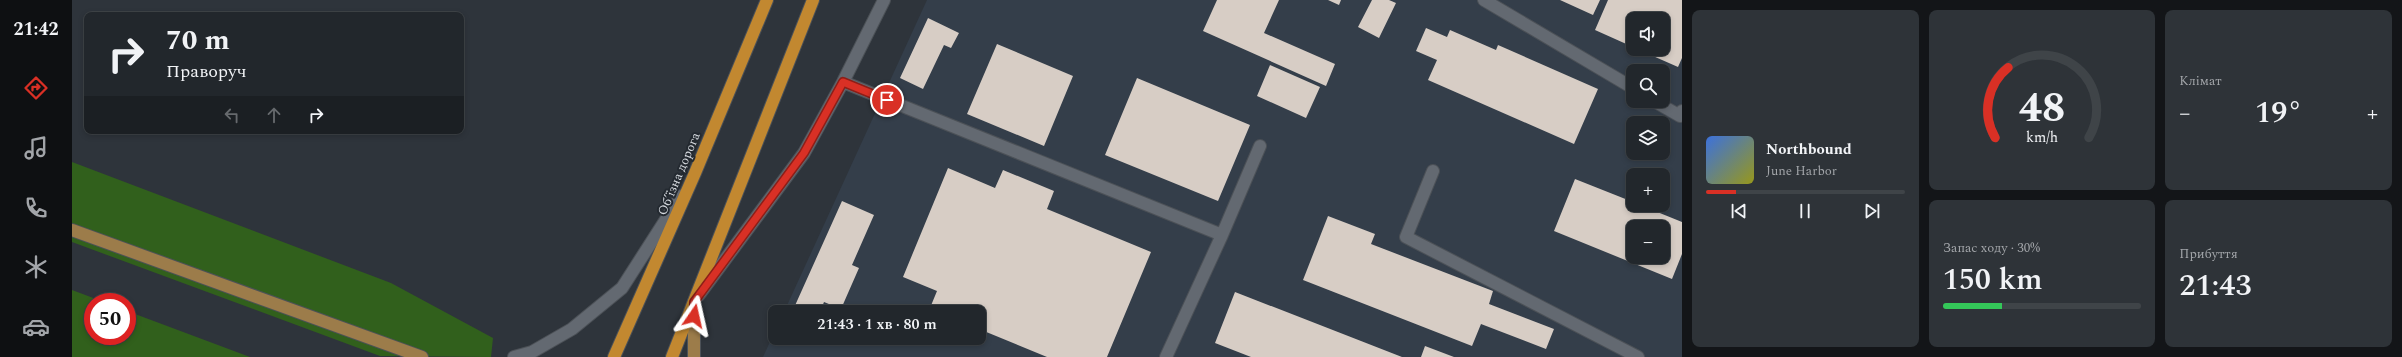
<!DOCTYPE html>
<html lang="uk">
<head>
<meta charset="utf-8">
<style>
	:root { --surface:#22272c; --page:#2e3338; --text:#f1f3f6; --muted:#a2a5a9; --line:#3f4448; --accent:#d93025 }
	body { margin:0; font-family:Spectral,serif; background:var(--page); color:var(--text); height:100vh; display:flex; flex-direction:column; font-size:15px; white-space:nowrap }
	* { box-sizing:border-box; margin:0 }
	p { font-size:13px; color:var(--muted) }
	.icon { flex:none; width:22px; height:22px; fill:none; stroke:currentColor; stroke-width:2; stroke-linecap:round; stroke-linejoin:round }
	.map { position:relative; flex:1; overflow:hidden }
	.panel { display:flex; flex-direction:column; gap:10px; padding:10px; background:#131518; width:720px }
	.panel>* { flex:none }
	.hud { position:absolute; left:12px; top:12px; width:380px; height:122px; border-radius:8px; box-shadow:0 2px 6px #0003,0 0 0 1px var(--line); background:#22272c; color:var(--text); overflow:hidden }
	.tools { position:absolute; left:1554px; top:12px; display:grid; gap:8px }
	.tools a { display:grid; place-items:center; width:44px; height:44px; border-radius:8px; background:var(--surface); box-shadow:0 2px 6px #0003,0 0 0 1px var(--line); font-size:20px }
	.speed { position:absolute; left:12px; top:293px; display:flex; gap:8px; font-size:20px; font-weight:700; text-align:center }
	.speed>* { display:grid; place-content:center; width:52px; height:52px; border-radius:50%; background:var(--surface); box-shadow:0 2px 6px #0003,0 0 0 1px var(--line); line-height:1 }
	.speed .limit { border:6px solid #d22; background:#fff; color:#111 }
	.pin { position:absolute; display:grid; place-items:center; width:34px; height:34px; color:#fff; margin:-17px; border:2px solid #fff; border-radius:50%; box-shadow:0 1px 4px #0007 }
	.me { position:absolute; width:44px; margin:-22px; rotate:11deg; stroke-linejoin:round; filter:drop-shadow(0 0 3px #0008) }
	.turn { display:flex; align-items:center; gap:14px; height:84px; padding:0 16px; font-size:18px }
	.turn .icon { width:52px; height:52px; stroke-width:2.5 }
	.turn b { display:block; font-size:28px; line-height:34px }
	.lanes { display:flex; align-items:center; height:38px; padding:0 16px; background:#0003; justify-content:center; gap:20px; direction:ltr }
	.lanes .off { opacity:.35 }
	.big { font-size:30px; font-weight:600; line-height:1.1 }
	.panel .widget { flex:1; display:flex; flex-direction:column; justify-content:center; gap:6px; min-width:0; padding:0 14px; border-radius:8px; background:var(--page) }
	.panel .dial { align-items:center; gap:0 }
	.dial svg { height:104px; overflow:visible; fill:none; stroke:var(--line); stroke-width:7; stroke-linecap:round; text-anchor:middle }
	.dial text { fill:var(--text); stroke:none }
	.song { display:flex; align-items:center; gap:12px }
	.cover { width:48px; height:48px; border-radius:6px; background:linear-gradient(135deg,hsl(220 70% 55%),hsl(60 70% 35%)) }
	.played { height:4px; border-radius:2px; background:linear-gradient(90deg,var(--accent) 15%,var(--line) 15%) }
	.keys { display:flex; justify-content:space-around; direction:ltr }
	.heat { display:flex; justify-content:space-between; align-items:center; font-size:22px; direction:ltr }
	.charge { height:6px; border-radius:3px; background:linear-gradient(90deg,#34c759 30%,var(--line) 0) }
	.panel .tiles { flex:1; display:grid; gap:10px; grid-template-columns:repeat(3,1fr) }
	.widget:first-child { grid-row:span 2 }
	.trip { position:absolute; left:696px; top:305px; width:218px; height:40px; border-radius:8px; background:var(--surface); box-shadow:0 2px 6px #0003,0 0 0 1px var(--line); font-weight:600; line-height:40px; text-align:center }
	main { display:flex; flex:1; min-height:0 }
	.tab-bar { display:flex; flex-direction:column; width:72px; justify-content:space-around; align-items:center; background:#0e1012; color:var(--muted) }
	.tab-bar .icon { width:28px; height:28px }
	.tab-bar .selected { color:var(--accent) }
	.tab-bar b { font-size:18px; color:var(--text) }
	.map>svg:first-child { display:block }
	.built { fill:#343e4a; fill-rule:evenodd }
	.green { fill:#31601c }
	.building { fill:#d7cdc5; fill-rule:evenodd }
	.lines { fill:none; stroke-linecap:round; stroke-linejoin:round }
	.minor-casing { stroke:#4c5157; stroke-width:14 }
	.major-casing { stroke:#4c5157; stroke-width:14 }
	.highway-casing { stroke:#4c5157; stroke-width:14 }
	.minor { stroke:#636971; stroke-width:12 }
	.major { stroke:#9c7c4a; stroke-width:12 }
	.highway { stroke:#c28830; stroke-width:12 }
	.route-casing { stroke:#8d1f18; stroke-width:10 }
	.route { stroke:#d93025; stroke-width:7 }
	.labels { text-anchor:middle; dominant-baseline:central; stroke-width:4; stroke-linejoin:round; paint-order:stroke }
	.street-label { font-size:13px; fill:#d7dbe0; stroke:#242a31 }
</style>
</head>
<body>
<main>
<nav class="tab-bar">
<b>21:42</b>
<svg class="icon selected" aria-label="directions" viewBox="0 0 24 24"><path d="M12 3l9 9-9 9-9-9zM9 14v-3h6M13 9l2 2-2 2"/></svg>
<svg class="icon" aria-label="music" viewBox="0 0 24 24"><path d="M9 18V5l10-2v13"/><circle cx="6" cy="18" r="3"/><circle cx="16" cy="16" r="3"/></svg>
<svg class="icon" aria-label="phone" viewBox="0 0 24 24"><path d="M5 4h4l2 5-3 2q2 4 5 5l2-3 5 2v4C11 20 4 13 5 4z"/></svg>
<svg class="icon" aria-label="climate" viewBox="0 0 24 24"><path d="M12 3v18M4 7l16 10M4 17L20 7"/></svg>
<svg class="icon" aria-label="car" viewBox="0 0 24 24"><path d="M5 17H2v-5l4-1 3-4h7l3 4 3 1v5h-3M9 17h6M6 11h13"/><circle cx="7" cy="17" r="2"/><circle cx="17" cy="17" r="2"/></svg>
</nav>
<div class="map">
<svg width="1610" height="357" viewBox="0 0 1610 357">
	<rect width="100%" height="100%" fill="#2e343b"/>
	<path class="built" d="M855,0h755v357h-919l12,-26v7h204v-26h-195zM1561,19h30v30h-30zM1561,71h30v30h-30zM1561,123h30v30h-30zM1561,175h30v30h-30zM1561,227h30v30h-30z"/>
	<path class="green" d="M0,162l319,121 102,55 -2,19 -111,-1 -308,-114z
		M0,290l32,12h-11v34h34v-25l123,46h-178z"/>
	<path class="building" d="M1145,0h62l-15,33 71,31 -9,22 -123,-55z
		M1256,0h13l-2,5z
		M1300,0h17l7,3 -17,35 -21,-11z
		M1488,0h40l-7,15z
		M1536,0h74v58l-4,9 -41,-18h26v-30h-30v28l-38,-17z
		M856,18l31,15 -8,15 -7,-3 -21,44 -23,-11z
		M1354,28l21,9 3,-7 46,20 2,-5 100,44 -24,55 -146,-64 9,-20 -21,-9z
		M925,44l76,32 -29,70 -77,-32z
		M1198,65l50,22 -14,31 -49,-22z
		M1065,78l113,47 -32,76 -113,-46z
		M876,168l47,20 8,-18 51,21 -7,18 104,43 -44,105h-60l-68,-28v-17h-40l-9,-4 7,-17 -34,-14z
		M1503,179l58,23v3h7l42,17v32l-10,25 -118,-48zM1561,227h30v30h-30z
		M770,201l32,14 -22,50 7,3 -18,41 -17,-7 -4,10h-23l-4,-2z
		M1256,216l47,18 -4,10 122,47 -4,13 65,25 -8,20 -65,-25 -9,22 -169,-66z
		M1163,292l167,65h-151l-36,-14z
		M1353,346l29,11h-33z"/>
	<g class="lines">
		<defs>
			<path id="minor" d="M1412,0l149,88
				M771,82l379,153 38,-89
				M1582,101l26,15 2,-5
				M1361,171l-27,66 232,120
				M626,296l106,-143 39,-71 41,-82
				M442,357l18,-5 40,-23 50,-41 59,-92
				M1094,357l56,-122"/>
			<path id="major" d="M0,230l350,127
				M622,302v55"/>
			<path id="highway" d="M542,357l81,-184 72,-173
				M600,357l141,-357"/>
		</defs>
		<use href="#minor" class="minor-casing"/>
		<use href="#major" class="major-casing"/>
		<use href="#highway" class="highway-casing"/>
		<use href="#minor" class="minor"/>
		<use href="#major" class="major"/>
		<use href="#highway" class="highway"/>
	</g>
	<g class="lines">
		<defs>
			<path id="route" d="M622,316v-14l110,-149 39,-71 44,18"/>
		</defs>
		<use href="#route" class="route-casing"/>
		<use href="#route" class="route"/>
	</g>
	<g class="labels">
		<g class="street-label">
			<text transform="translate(607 174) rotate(-67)">Обʼїзна дорога</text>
		</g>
	</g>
</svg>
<div class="tools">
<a><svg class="icon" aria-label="sound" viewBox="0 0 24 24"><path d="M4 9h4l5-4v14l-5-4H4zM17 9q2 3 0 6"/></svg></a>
<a><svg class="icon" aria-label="search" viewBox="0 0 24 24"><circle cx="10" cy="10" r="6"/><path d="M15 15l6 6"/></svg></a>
<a><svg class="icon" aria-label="layers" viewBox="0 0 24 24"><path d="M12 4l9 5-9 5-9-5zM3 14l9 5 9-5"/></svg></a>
<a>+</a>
<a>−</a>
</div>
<div class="speed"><div class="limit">50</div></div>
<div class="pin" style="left:815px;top:100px;background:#d93025"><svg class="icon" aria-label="arrive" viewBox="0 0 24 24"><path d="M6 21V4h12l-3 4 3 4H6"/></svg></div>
<svg class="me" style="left:622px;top:316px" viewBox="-20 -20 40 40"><path d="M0-17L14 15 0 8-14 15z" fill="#d93025" stroke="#fff" stroke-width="4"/></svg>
<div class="trip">21:43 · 1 хв · 80 m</div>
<div class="hud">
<div class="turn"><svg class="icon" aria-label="right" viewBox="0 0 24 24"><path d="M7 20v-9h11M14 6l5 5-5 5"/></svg><div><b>70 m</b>Праворуч</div></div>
<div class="lanes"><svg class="icon off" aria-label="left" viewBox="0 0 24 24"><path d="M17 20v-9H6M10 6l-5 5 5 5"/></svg><svg class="icon off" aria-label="ahead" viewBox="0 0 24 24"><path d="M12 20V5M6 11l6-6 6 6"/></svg><svg class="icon" aria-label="right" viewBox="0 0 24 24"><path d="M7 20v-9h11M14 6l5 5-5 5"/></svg></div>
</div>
</div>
<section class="panel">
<div class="tiles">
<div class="widget">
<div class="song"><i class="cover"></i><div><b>Northbound</b><p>June Harbor</p></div></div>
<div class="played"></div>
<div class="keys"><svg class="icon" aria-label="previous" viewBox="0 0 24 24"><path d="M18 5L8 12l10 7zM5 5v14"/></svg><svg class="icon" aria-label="pause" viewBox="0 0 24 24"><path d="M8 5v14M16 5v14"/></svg><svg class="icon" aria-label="next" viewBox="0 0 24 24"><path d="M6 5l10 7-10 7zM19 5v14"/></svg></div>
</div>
<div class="widget dial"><svg viewBox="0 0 100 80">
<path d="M14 69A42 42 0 1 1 86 69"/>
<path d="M14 69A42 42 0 0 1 24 15" stroke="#d93025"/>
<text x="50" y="56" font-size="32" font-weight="700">48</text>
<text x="50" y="72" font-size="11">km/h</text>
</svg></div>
<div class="widget"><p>Клімат</p>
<div class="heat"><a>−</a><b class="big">19°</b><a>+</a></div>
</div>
<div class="widget"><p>Запас ходу · 30%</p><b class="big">150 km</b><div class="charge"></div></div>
<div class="widget"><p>Прибуття</p><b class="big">21:43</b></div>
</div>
</section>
</main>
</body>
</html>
